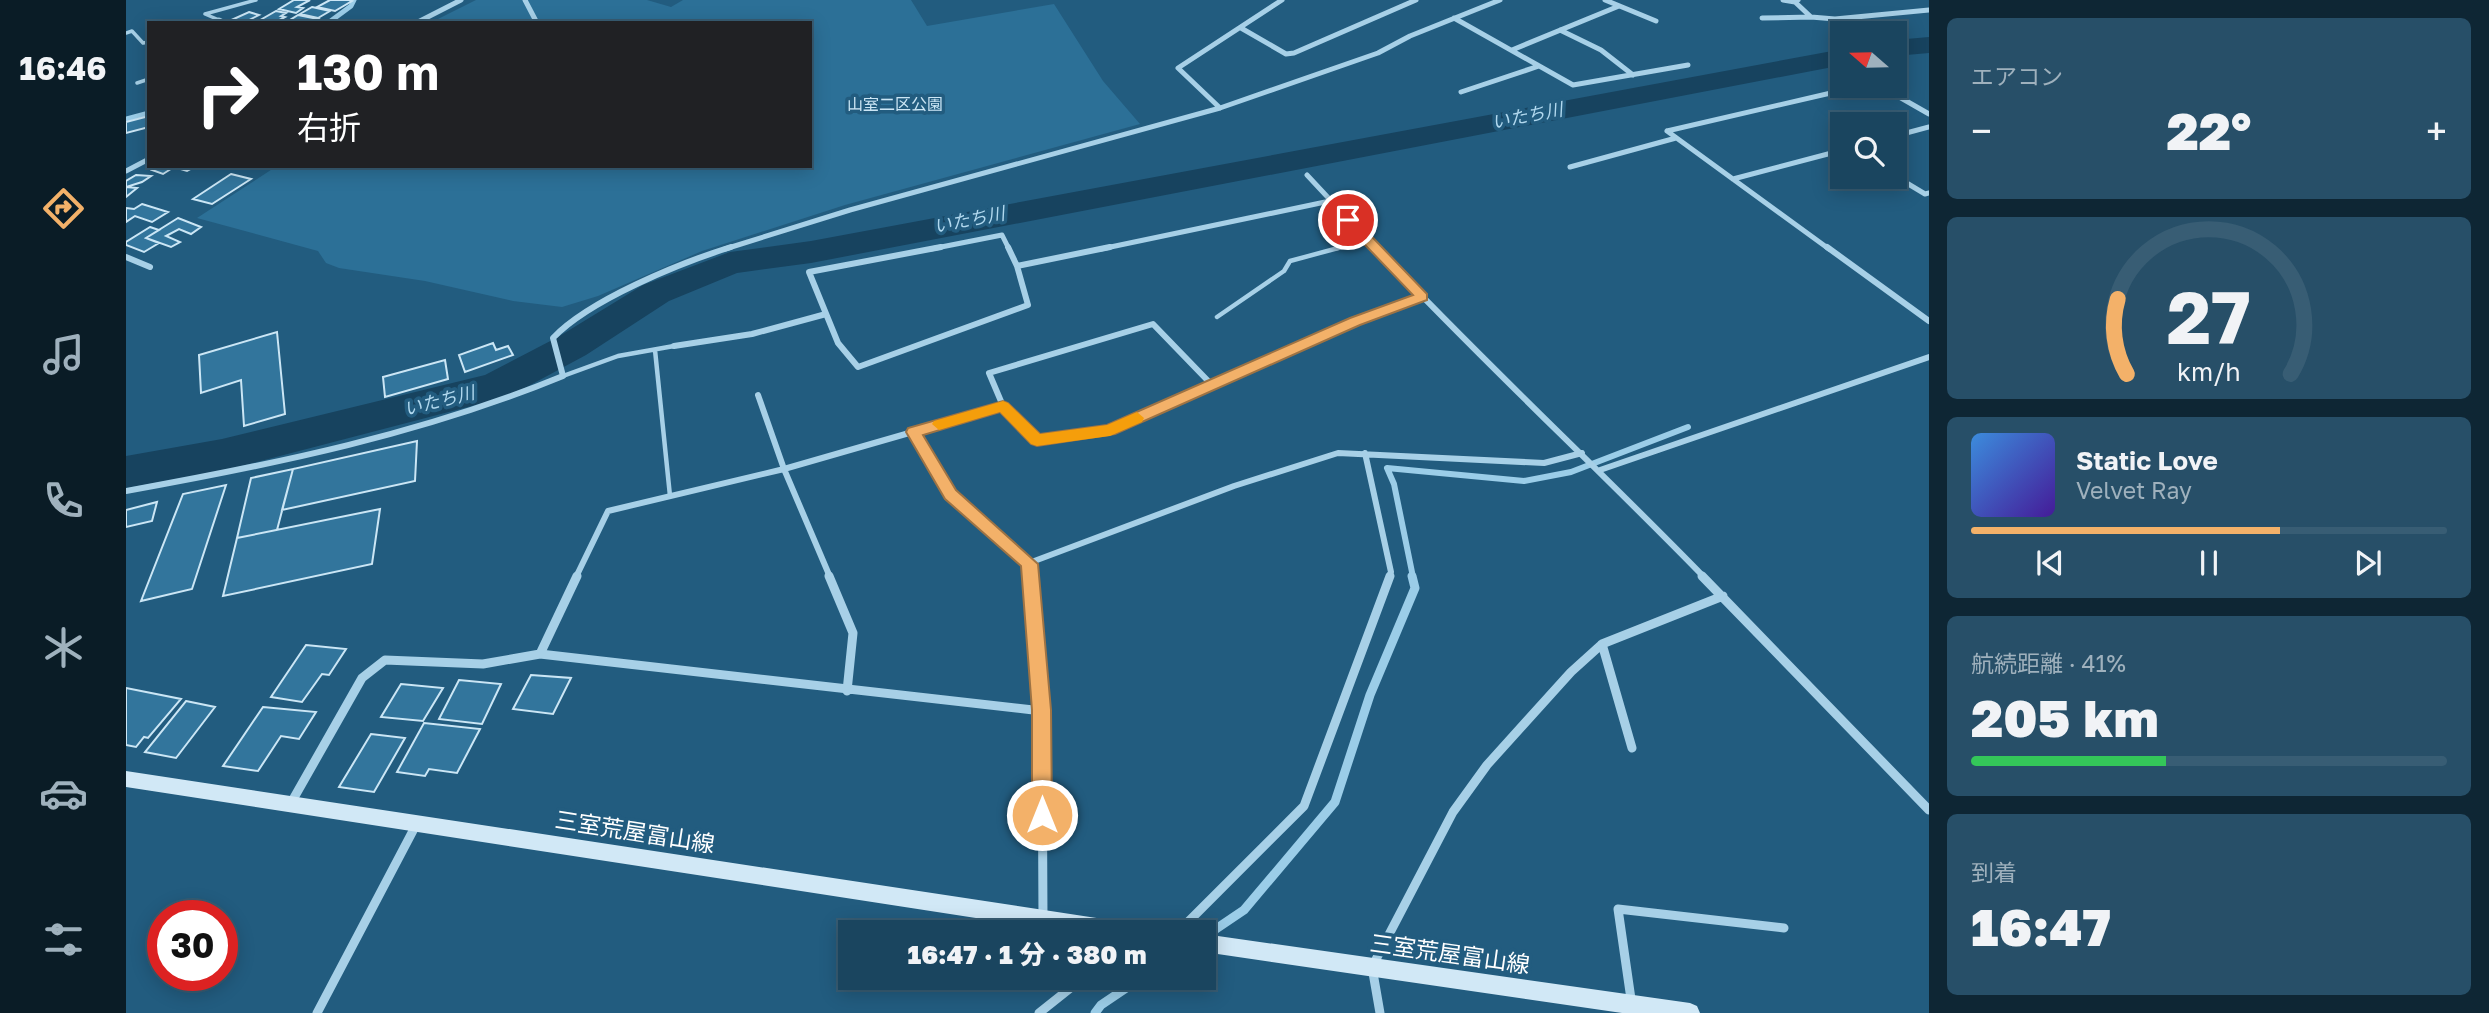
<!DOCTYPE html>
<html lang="ja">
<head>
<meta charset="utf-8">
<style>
	:root { --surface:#1a455f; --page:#274f68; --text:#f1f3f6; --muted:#9fb1bd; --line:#385d74; --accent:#f3b169 }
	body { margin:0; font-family:"Golos Text","Noto Sans JP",sans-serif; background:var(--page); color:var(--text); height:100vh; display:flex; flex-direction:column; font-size:26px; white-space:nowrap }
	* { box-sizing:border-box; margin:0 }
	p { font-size:23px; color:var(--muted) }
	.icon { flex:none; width:38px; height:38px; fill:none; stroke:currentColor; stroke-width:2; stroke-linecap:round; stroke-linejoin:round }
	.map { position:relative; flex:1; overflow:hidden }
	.sheet { display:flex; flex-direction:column; gap:18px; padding:18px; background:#0e2634; width:560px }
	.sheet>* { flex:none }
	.hud { position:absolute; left:21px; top:21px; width:665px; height:147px; border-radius:0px; box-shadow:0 4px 18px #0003,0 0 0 2px var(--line); background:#202124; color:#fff; overflow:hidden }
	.needle { width:46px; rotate:290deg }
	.controls { position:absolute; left:1704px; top:21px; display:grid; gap:14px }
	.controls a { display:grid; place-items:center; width:77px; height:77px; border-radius:0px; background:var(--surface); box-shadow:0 4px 18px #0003,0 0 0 2px var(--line); font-size:35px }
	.speed { position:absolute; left:21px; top:900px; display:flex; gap:14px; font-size:35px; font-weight:700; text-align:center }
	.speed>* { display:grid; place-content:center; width:91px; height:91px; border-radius:50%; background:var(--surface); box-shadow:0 4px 18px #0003,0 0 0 2px var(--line); line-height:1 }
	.speed .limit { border:10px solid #d22; background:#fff; color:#111 }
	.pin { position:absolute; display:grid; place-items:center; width:60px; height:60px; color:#fff; margin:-30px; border:4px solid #fff; border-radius:50%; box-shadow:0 2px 7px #0007 }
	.me { position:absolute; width:77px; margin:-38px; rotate:0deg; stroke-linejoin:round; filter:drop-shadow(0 0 5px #0008) }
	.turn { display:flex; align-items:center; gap:24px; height:147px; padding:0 35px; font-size:32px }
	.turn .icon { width:91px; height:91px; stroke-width:2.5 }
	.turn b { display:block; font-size:49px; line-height:60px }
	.big { font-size:52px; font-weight:800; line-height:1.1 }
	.sheet .tile { flex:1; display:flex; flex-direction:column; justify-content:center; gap:10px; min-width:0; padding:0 24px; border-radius:10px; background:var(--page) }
	.sheet .dial { align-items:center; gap:0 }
	.dial svg { height:182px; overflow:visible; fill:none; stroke:var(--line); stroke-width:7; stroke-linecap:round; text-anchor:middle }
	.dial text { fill:var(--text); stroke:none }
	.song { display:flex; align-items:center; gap:21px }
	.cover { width:84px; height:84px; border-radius:10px; background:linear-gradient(135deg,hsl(210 70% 55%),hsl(260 70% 35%)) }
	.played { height:7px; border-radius:4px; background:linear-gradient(90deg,var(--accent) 65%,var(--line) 65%) }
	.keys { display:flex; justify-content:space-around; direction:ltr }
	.heat { display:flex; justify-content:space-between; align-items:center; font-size:38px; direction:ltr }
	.charge { height:10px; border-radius:5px; background:linear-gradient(90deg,#34c759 41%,var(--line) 0) }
	.trip { position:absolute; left:712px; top:920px; width:378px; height:70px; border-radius:0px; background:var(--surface); box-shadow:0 4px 18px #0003,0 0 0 2px var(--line); font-weight:800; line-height:70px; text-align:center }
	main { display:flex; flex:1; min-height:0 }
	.menu { display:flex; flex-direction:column; width:126px; justify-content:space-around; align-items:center; background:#0a1c26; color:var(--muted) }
	.menu .icon { width:49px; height:49px }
	.menu .on { color:var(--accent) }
	.menu b { font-size:32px; color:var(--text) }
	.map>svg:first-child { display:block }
	.green { fill:#2c7097 }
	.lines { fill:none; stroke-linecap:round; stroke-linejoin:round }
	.stream-far2 { stroke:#9bcde8; stroke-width:5 }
	.stream-far1 { stroke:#9bcde8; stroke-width:6 }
	.stream { stroke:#9bcde8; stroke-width:9 }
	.river { fill:#17435f; fill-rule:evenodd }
	.building { fill:#32759c; stroke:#cbe6f5; stroke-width:2 }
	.lane-far1 { stroke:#a7d0e7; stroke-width:3.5 }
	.lane { stroke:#a7d0e7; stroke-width:4.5 }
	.street-far2 { stroke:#a7d0e7; stroke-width:5 }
	.street-far1 { stroke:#a7d0e7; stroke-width:6 }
	.street { stroke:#a7d0e7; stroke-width:9 }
	.secondary { fill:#d1e8f6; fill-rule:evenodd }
	.route { fill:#f3b169; stroke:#9e7344; stroke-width:2 }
	.slow { fill:#f59e0b }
	.labels { text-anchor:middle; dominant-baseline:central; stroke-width:7; stroke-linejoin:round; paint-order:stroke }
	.far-park-label { font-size:16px; fill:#cbe6f5; stroke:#225c7f }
	.far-water-label { font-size:18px; font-style:italic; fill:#b2d9ef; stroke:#225c7f }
	.near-street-label { font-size:23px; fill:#fff; stroke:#225c7f }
</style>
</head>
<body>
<main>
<nav class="menu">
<b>16:46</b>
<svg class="icon on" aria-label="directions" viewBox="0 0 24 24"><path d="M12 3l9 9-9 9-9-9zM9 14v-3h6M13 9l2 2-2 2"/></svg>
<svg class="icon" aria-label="music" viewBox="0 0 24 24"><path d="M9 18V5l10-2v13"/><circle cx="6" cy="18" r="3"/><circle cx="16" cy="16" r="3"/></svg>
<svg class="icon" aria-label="phone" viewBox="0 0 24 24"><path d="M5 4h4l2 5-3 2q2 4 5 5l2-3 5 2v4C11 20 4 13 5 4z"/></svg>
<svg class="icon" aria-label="climate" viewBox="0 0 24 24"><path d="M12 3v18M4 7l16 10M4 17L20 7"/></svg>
<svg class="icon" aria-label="car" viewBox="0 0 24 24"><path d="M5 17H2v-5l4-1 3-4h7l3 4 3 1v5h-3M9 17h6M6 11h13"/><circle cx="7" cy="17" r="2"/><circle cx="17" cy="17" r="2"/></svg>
<svg class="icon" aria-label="filters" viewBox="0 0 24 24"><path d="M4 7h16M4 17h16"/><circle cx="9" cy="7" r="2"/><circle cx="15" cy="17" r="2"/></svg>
</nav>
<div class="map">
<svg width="1803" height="1013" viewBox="0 0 1803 1013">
	<rect width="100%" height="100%" fill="#225c7f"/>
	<path class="green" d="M350,0h171l24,7 12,-7h228l16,26 127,-22 49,77 37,43 -295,81 -143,46 -104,45 -36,11 -49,-6 -88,-20 -86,-13 -13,-5 -8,-12 -121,-33 80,-52h533v-143h-380z"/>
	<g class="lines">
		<path class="stream-far2" d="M202,23l23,-17 3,-6
			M0,119l23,-6"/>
		<path class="stream-far1" d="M1287,577l-19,-93 -7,-16 137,13 47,-9 117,-45"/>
		<path class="stream" d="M1078,937l40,-27 91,-108 35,-107 45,-107 -3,-12
			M969,1013l6,-8 40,-27"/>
		<path class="river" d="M1803,37v16l-34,3v-16z
			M1717,49v16l-1032,198 -74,10 -68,28 -83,54 -76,41 -288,75 -96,17v-32l96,-17 263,-64 73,-38 85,-52 87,-33 81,-11z"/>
	</g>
	<path class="building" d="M168,0h16l-13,7 6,1 -7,5 -17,-4z
		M204,0h19l3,1 -17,10 -18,-4z
		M186,7l18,4 -12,7 -18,-4z
		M150,11l10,2 -5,3 4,1 -11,6h-19z
		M123,12l10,3 -12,6 3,2 -23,-1z
		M172,15l20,4 -7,4 -21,-3z
		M23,116v11l-23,6v-11z
		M32,166h38l-9,5 -13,-4 -11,7 -11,-4z
		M105,174l20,5 -39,25 -19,-5z
		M10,175l15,1 -9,6 -16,5 11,1 -11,9v-16z
		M16,204l26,8 -16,10 -17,-6 -9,6v-14l8,1z
		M52,218l23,9 -10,7 -12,-5 -13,7 14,6 -9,5 -25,-9z
		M24,227l9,3 -13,8 13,5 -15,9 -18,-7v-3z
		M151,332l8,82 -41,12 -3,-46 -40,13 -2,-38z
		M367,343l3,7 12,-4 5,9 -48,17 -6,-17z
		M319,360l3,19 -63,18 -2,-20z
		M291,441l-2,40 -133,29 11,-41z
		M167,469l-16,61 -40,8 14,-60z
		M100,485l-34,104 -51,12 42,-107z
		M31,502l-5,19 -26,6v-17z
		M254,509l-8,55 -149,32 14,-58z
		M180,645l40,4 -17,26 -7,-1 -20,28 -31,-5z
		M405,675l40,3 -18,36 -40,-5z
		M333,680l42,4 -19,40 -43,-5z
		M275,684l42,4 -20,33 -42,-4z
		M0,688l55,11 -33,39 -4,-1 -8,10 -10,-2z
		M60,701l29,6 -39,51 -31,-6z
		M137,707l53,5 -17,27 -18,-3 -23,35 -35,-5z
		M298,723l56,6 -23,44 -28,-4 -4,7 -28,-4z
		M245,734l34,4 -31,54 -35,-5z"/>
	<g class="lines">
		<path class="lane-far1" d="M85,23l8,-3 -14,-6 51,-14
			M0,33l6,-2 11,12 6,-1
			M11,83l12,-4
			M1210,249l31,-9"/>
		<path class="lane" d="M1091,317l67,-46 6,-10 52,-14
			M529,350l15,146
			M437,376l55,-20 56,-10"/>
		<path class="street-far2" d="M399,0l12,23
			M1479,0l51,21
			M1657,0l12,2
			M1672,0l-3,2 16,15 24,2 94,-9
			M1328,18l119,67 115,-20
			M1636,18l49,-1
			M93,20l6,3
			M290,23l45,-23
			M1115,28l45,26 8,-1 122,-53
			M1434,30l41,20 32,25
			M1386,50l107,-44
			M1754,86l49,28
			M1335,92l78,-26
			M1094,108l-42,-40 104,-68
			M1541,131l162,118
			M1541,131l194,-45
			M1769,136l34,-9
			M1444,167l106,-29
			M0,171l23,-12
			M1181,175l69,74
			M1769,176l30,18 4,-1
			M1607,179l110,-29
			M599,249l125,-39 370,-102 158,-55 32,-17 90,-36
			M805,249l71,-14 7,14
			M975,249l229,-48"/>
		<path class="street-far1" d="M815,247l-132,25 29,71 20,24 170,-62 -11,-39 -9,-19
			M1249,247c106,113 221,219 329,330
			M1701,247l102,74
			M0,257l24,10
			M891,266l93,-19
			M548,346l78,-12 74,-20
			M632,395l26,74 46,108
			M877,406l-14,-33 164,-49 59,61
			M787,432l37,63 79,68 1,14
			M1239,453l26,119 -2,5
			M1474,470l329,-113
			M0,491c150,-27 296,-57 437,-115l-10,-38c36,-38 127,-75 178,-91
			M903,563l205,-77 104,-33 206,10 38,-10
			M450,577l32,-66 176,-42 219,-63 34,34 72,-10 246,-109 67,-24"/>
		<path class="street" d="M703,576l24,57 -6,58
			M904,576l12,135 1,208
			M1576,576l227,234
			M414,654l37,-78
			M1506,748l-30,-104 121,-48
			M165,803l71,-125 23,-18 98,4 57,-10 502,57
			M1051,933l127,-127 86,-230
			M191,1013l99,-188
			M913,1013l44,-35
			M1254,1013l-8,-46 81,-155 34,-47 84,-93 31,-28
			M1507,1013l-15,-104 166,19"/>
		<path class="secondary" d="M0,771l1010,153 7,2 2,7h-72l-947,-146z
			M1078,934l486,69 7,3 3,7h-78l-418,-61z"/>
	</g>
	<path class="route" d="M1222,216l5,1 74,77v6l-67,25 -245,109 -78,12 -6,-2 -31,-32 -77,23 33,55 82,74 13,146 1,105 -3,7 -7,3 -7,-3 -3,-7v-105l-11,-144 -76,-67 -39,-67 2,-4 95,-27 5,2 32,31 67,-9 243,-107 63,-23 -69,-72 -2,-3z"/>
	<path class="slow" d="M877,401l5,2 32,31 67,-9 30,-13 7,6 -2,4 -32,14 -73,10 -6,-2 -31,-32 -61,18 -7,-6 2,-3z"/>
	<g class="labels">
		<g class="far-park-label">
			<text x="769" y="104">山室二区公園</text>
		</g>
		<g class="far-water-label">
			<text transform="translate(1401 115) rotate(-11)">いたち川</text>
			<text transform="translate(843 219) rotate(-11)">いたち川</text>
			<text transform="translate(313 400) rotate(-14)">いたち川</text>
		</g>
		<g class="near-street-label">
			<text transform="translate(509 831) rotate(9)">三室荒屋富山線</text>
			<text transform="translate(1324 953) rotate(8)">三室荒屋富山線</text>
		</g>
	</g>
</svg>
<div class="controls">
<a><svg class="needle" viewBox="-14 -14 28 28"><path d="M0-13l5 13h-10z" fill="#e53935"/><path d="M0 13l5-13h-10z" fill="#9fb1bd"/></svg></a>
<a><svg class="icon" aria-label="search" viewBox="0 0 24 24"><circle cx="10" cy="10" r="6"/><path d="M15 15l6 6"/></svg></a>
</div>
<div class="speed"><div class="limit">30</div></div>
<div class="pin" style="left:1222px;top:220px;background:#d93025"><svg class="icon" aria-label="arrive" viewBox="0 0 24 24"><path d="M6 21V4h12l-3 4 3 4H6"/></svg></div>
<svg class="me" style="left:916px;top:815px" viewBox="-20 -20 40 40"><circle r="17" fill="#f3b169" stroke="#fff" stroke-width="3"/><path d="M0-11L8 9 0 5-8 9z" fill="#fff"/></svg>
<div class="trip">16:47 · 1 分 · 380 m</div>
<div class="hud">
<div class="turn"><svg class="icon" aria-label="right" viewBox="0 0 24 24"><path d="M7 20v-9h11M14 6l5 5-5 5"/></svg><div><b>130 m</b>右折</div></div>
</div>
</div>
<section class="sheet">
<div class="tile"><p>エアコン</p>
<div class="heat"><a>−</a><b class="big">22°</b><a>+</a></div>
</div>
<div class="tile dial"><svg viewBox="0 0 100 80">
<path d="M14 69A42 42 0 1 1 86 69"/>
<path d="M14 69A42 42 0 0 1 10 36" stroke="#f3b169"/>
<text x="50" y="56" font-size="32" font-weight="700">27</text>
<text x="50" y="72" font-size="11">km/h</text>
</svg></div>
<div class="tile">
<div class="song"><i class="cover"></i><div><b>Static Love</b><p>Velvet Ray</p></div></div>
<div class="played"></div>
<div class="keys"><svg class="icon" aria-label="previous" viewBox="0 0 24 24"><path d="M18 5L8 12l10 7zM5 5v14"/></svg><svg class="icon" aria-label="pause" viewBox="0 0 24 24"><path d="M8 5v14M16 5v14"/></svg><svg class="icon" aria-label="next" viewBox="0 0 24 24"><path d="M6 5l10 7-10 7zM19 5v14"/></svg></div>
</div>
<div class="tile"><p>航続距離 · 41%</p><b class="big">205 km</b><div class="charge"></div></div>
<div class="tile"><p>到着</p><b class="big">16:47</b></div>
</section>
</main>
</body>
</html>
